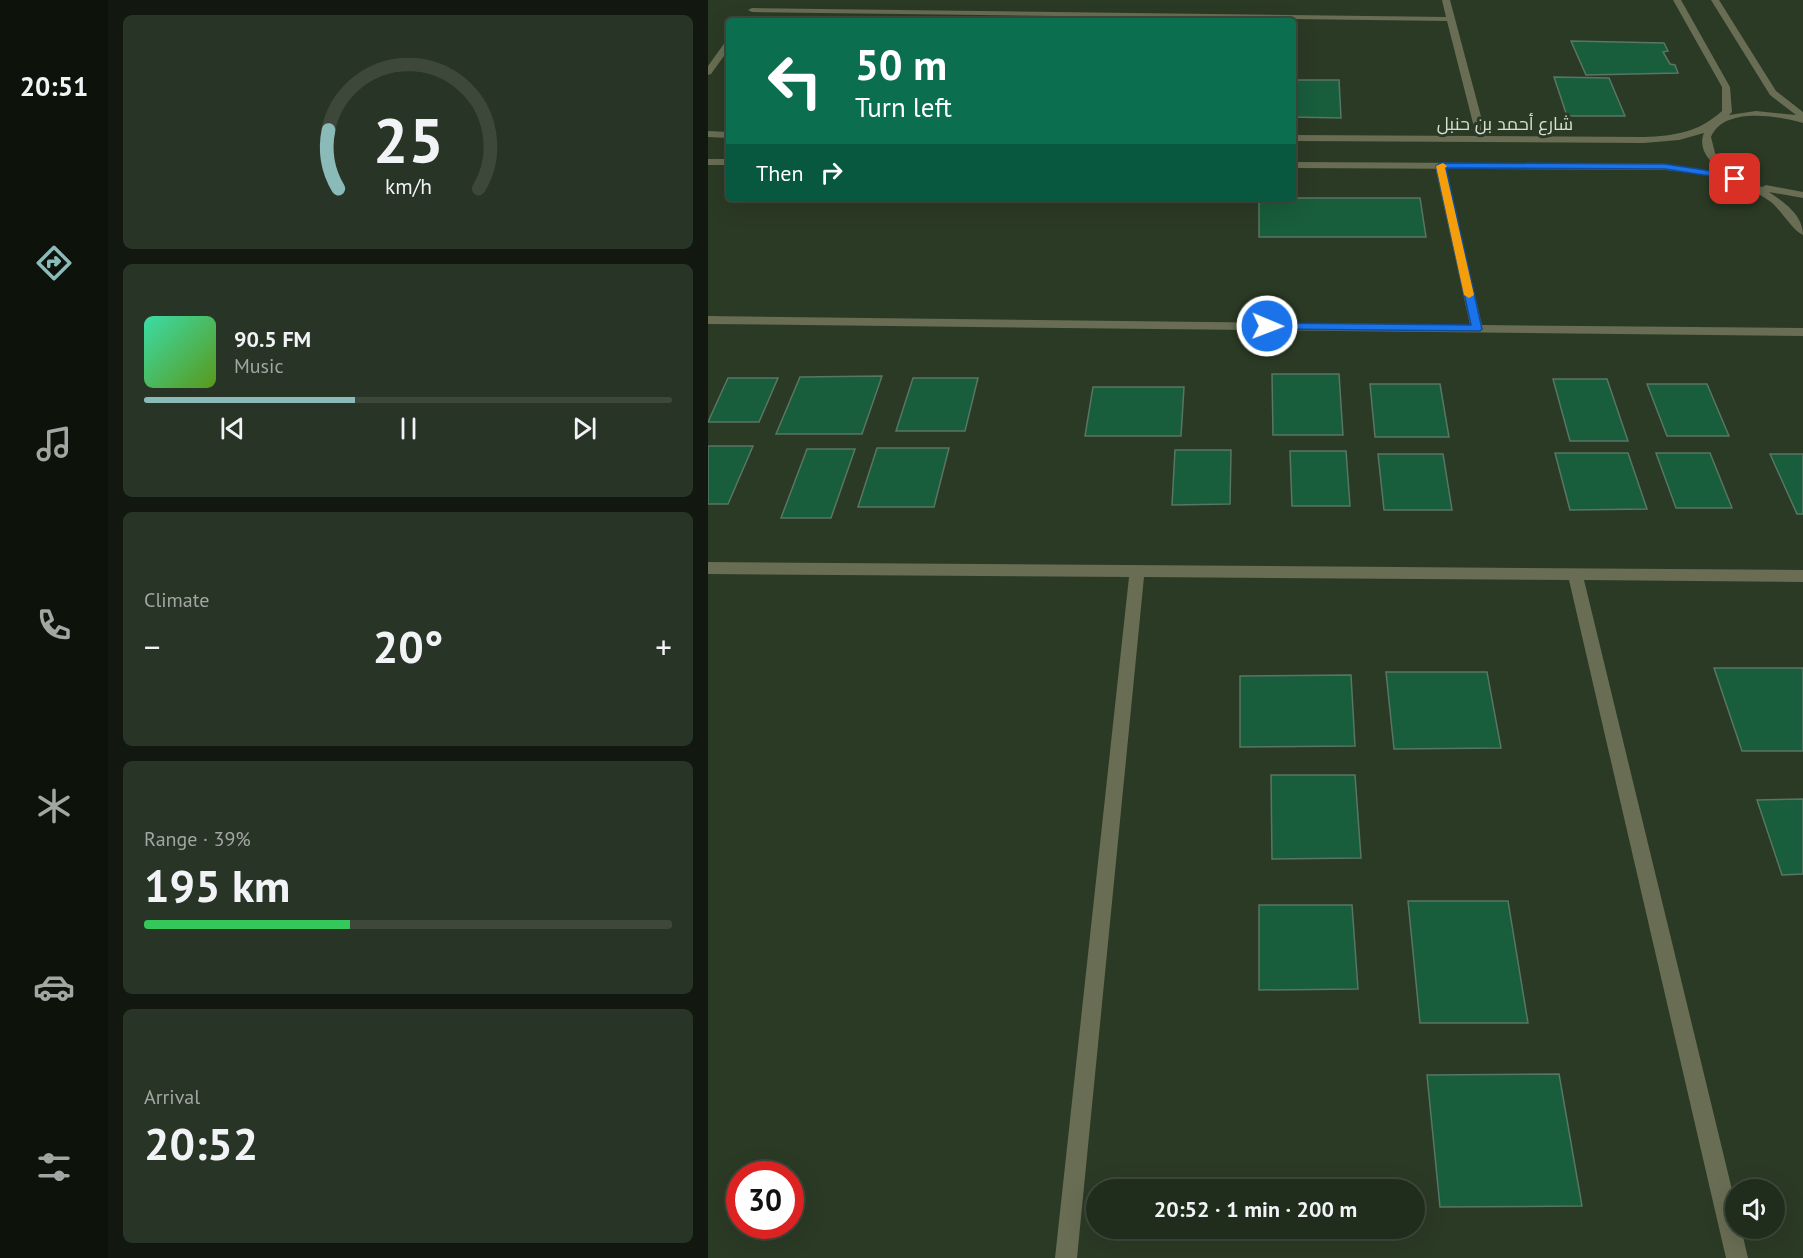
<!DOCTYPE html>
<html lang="en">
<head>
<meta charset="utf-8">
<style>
	:root { --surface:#202c1c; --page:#283425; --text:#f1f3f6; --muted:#a2a7a3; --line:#3d483b; --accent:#8bbbb9 }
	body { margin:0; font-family:"PT Sans",Cairo,sans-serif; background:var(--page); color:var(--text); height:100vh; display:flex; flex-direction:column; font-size:22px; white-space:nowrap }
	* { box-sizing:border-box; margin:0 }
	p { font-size:20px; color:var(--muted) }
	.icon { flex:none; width:33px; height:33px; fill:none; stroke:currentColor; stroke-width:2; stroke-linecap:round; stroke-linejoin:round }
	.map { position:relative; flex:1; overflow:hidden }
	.sheet { display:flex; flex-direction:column; gap:15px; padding:15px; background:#12180f; width:600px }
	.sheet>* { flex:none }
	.top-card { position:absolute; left:18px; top:18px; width:570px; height:183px; border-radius:6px; box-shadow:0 6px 24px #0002,0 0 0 2px var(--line); background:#0b6e4f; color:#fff; overflow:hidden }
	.buttons { position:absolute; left:1017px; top:1179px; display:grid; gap:12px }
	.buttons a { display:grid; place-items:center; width:60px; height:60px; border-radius:50%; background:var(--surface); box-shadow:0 6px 24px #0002,0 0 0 2px var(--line); font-size:30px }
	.speed { position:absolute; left:18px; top:1161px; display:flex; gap:12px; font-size:30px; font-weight:700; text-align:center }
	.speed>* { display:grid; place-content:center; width:78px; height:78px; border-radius:50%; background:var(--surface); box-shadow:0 6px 24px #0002,0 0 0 2px var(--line); line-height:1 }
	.speed .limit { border:9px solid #d22; background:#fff; color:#111 }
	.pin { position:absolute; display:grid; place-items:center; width:51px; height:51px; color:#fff; margin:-26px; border-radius:12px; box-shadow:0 3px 9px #0006 }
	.me { position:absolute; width:66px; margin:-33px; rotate:91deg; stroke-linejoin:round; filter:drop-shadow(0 0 4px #0008) }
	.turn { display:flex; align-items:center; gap:21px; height:126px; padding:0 30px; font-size:27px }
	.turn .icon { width:78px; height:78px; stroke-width:2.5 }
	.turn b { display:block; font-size:42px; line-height:51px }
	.then { display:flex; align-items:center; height:57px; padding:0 30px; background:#0003; gap:12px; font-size:22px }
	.big { font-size:45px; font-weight:700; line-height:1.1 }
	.sheet .tile { flex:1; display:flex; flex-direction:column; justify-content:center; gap:9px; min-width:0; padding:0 21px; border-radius:9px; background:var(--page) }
	.sheet .dial { align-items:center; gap:0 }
	.dial svg { height:156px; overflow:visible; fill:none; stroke:var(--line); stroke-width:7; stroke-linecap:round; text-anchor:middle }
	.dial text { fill:var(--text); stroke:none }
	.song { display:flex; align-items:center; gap:18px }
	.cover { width:72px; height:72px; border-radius:9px; background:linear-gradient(135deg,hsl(160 70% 55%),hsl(90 70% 35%)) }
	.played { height:6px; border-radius:3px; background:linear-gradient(90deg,var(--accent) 40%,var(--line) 40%) }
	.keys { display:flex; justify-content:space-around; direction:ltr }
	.heat { display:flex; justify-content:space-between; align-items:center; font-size:33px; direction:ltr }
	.charge { height:9px; border-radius:4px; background:linear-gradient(90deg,#34c759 39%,var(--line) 0) }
	.trip { position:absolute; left:378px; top:1179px; width:339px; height:60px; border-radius:30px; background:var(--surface); box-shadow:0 6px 24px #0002,0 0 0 2px var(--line); font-weight:700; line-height:60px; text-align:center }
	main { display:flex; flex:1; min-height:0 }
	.tabs { display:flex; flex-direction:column; width:108px; justify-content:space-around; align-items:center; background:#0d120b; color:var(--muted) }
	.tabs .icon { width:42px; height:42px }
	.tabs .active { color:var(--accent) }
	.tabs b { font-size:27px; color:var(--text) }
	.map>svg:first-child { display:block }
	.building { fill:#185d3c; stroke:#597564; stroke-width:1.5 }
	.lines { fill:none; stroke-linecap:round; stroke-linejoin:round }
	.minor { fill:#686d53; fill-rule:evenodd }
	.tertiary { fill:#686d53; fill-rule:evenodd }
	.route { fill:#1a73e8; stroke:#114b97; stroke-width:1.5 }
	.slow { fill:#f59e0b }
	.labels { text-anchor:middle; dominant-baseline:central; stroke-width:6; stroke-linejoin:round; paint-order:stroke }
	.far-street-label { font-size:18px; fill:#d7e1d3; stroke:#2b3a25 }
</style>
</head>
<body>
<main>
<nav class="tabs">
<b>20:51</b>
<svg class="icon active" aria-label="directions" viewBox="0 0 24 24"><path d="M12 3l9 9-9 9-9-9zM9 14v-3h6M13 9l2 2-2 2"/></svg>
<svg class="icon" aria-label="music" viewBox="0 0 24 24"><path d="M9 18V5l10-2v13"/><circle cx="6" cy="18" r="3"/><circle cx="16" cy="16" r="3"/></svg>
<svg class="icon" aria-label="phone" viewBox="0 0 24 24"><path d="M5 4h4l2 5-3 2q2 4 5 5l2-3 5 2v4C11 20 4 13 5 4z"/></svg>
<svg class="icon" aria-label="climate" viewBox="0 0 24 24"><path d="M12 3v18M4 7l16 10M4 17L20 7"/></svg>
<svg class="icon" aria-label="car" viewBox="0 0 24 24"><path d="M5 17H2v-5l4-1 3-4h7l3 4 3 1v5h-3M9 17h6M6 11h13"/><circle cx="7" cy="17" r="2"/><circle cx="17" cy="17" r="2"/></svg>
<svg class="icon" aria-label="filters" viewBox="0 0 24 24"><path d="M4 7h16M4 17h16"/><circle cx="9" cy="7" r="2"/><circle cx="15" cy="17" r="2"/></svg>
</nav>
<section class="sheet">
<div class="tile dial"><svg viewBox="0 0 100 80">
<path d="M14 69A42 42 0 1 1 86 69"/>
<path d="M14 69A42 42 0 0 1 9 39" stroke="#8bbbb9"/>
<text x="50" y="56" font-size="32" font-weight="700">25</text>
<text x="50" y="72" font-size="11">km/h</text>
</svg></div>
<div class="tile">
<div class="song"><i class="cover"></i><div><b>90.5 FM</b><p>Music</p></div></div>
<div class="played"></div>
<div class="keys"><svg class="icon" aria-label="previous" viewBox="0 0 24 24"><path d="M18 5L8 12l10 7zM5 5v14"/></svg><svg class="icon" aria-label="pause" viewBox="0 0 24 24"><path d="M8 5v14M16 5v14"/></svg><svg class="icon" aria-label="next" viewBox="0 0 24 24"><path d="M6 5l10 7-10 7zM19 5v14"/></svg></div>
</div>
<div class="tile"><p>Climate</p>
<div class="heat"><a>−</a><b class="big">20°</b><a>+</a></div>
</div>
<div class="tile"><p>Range · 39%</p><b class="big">195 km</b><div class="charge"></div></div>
<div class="tile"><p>Arrival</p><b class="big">20:52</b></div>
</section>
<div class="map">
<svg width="1095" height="1258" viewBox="0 0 1095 1258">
	<rect width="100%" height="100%" fill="#2b3a25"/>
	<path class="building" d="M863,41l93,2 4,8 -5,1 7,12 5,1 3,8 -92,2z
		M846,77l55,1 16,38h-58z
		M585,80h46l2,38 -48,-1z
		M551,198h161l6,39h-167z
		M564,374h67l4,61h-70z
		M174,376l-20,58h-86l24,-57z
		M20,378h50l-19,44h-51z
		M205,378h65l-13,53h-69z
		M845,379h54l21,62h-58z
		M662,384h70l9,53h-74z
		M939,384h60l22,52h-62z
		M385,387h91l-3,49h-96z
		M0,446h45l-25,58h-20z
		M169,448h72l-15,59h-76z
		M99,449h48l-24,69h-50z
		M467,450h56l-1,54 -58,1z
		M582,451h56l4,55h-58z
		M847,453h73l19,56 -77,1z
		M948,453h54l22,55h-56z
		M670,454h65l9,56h-68z
		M1062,454h33v60h-6z
		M1006,668h89v83h-61z
		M678,672h101l14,76 -107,1z
		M643,675l4,71 -115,1v-71z
		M563,775h84l6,83 -89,1z
		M1095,799v75l-21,1 -25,-75z
		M700,901h100l20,122h-108z
		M551,905h93l6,84 -99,1z
		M851,1074l23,132 -142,1 -13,-132z"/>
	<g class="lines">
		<path class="minor" d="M734,0h8l37,139 -2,2 -8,-2 -30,-118 -695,-9 -4,-2 4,-2 694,9z
			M21,40v9l-18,25 -3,1v-9l18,-25z
			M732,163l5,3 37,159 321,3v8l-1095,-12v-8l762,9 -35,-159z
			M0,562l1095,8v12l-219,-2 152,626v22h5l7,30h-22l-157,-678 -425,-3 -67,681h-22l74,-681 -421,-3z"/>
		<path class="tertiary" d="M965,0h8l49,87 2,25 -3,3 27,-4 40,4 -26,-20 -59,-95h8l57,91 27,21v11c-25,-7 -79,-17 -92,14l4,16 21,20 1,4 25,10 4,-2 37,7v6l-34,-6c15,10 34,23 34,43 -10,-4 -22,-25 -32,-33 -31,-23 -69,-28 -106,-32l-372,-2v-6l372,2 59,9c-13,-9 -27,-24 -20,-40l-25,7 -35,3 -351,-2v-6l351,2c31,-1 55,-5 78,-26v-24z
			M0,131l21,1v6l-21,-1z
			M0,159h21v6h-21z"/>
	</g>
	<path class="route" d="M732,163l225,1 53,8 22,7 -5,3 -18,-5 -52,-8 -219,-1 36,161 -2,2 -217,-2v-5l4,-1 204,2 -35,-159z"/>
	<path class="slow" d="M735,163l4,3 -2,2 29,127 -5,3 -5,-3 -28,-129z"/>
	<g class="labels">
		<g class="far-street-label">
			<text x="797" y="123">شارع أحمد بن حنبل</text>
		</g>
	</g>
</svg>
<div class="buttons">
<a><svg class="icon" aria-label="sound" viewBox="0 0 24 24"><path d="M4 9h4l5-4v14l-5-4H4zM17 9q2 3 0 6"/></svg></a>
</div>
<div class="speed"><div class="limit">30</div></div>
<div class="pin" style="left:1027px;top:179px;background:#d93025"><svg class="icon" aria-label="arrive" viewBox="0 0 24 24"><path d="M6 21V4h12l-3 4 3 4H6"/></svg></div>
<svg class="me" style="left:559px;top:326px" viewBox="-20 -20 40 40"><circle r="17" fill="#1a73e8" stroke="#fff" stroke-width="3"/><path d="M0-11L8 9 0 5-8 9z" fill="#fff"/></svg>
<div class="trip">20:52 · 1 min · 200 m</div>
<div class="top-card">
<div class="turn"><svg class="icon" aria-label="left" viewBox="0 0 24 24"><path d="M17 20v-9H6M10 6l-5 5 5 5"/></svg><div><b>50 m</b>Turn left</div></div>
<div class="then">Then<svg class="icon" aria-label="right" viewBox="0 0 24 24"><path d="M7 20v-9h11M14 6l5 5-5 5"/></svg></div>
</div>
</div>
</main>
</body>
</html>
